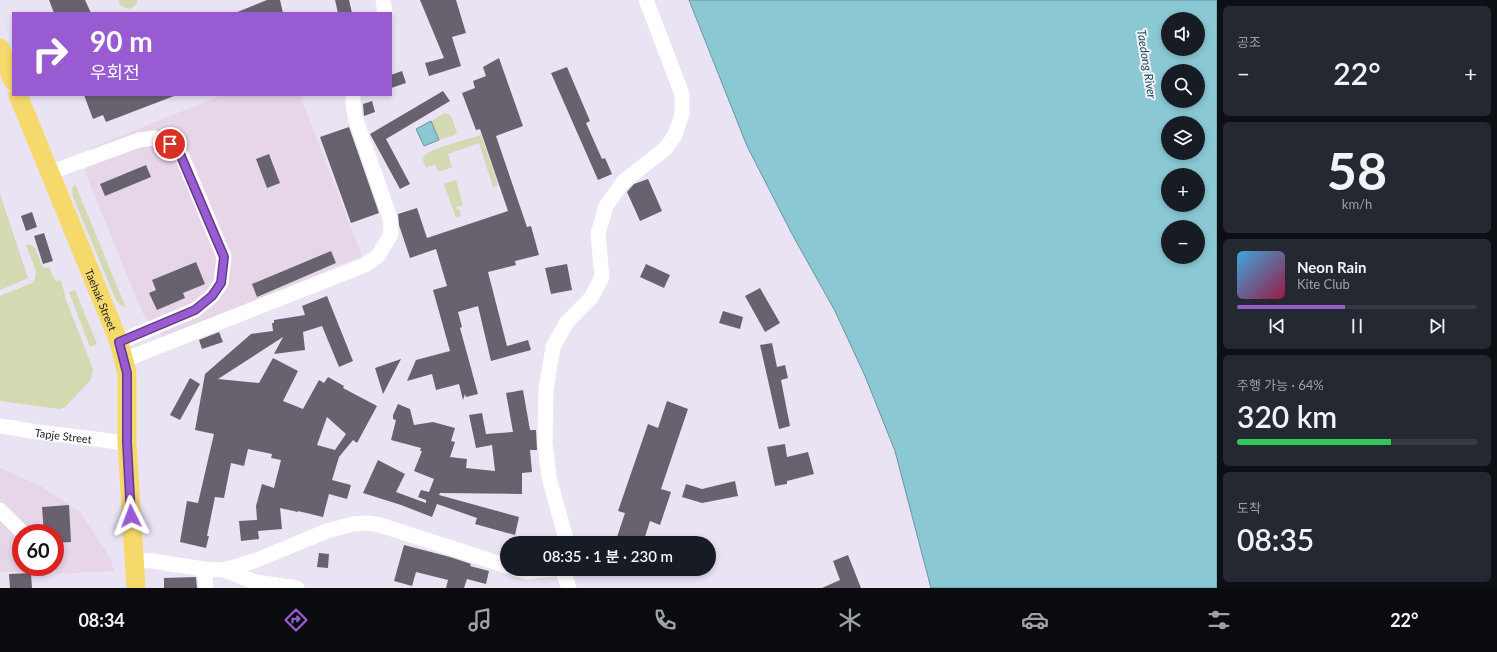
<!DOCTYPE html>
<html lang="ko">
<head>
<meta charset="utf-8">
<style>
	:root { --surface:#171b24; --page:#242831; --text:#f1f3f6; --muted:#9ea1a6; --line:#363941; --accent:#985bd2 }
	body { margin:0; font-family:Lato,"Noto Sans KR",sans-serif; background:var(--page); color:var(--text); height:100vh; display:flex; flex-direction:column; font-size:15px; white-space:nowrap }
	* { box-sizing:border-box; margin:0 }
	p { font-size:13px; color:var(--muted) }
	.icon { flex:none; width:22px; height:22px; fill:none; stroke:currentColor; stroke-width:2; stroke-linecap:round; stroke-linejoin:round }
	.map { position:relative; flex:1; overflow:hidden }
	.sheet { display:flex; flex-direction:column; gap:6px; padding:6px; background:#0d0f14; width:280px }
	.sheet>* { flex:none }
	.hud { position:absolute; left:12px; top:12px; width:380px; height:84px; border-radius:0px; box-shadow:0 2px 6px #0003; background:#985bd2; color:#fff; overflow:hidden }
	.controls { position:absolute; left:1161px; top:12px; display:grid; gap:8px }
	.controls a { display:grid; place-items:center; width:44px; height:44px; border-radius:50%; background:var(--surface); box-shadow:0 2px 6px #0003; font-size:20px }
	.speed { position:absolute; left:12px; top:524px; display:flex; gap:8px; font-size:20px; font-weight:700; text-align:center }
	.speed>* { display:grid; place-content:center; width:52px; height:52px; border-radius:50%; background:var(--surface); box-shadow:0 2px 6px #0003; line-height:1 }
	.speed .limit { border:6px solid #d22; background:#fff; color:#111 }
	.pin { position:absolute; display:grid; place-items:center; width:34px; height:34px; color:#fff; margin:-17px; border:2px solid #fff; border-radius:50%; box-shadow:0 1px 4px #0007 }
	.me { position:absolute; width:44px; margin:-22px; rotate:357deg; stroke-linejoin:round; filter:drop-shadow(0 0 3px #0008) }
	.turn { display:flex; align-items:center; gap:14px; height:84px; padding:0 12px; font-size:18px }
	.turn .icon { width:52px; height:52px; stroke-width:2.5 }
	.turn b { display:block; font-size:28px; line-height:34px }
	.big { font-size:30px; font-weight:600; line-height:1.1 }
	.sheet .card { flex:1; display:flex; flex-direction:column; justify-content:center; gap:6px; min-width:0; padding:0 14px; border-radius:6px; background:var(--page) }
	.sheet .dial { align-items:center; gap:0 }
	.dial b { font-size:52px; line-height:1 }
	.song { display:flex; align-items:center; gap:12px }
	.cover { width:48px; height:48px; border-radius:6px; background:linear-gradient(135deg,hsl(200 70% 55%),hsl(340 70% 35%)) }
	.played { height:4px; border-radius:2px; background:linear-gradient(90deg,var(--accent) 45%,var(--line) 45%) }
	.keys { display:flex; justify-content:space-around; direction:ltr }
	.heat { display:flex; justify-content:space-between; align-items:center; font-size:22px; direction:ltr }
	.charge { height:6px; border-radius:3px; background:linear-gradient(90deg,#34c759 64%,var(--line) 0) }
	.trip { position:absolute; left:500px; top:536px; width:216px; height:40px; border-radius:20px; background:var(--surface); box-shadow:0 2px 6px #0003; font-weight:600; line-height:40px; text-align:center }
	.tab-bar { display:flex; height:64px; justify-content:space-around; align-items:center; background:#090b0e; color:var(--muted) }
	.tab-bar .icon { width:28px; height:28px }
	.tab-bar .active { color:var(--accent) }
	.tab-bar b { font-size:18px; color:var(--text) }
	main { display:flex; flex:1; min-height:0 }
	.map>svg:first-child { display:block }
	.industrial { fill:#e7d6e8; fill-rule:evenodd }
	.green { fill:#d3d9b1 }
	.water { fill:#8ac8d4; stroke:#6a949f; fill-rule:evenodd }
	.building { fill:#68626f; fill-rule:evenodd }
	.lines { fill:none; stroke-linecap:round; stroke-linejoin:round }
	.minor { stroke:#fff; stroke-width:15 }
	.major { stroke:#f6d96b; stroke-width:19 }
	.route-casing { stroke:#633b88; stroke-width:10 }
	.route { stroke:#985bd2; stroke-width:7 }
	.labels { text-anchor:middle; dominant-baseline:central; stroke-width:4; stroke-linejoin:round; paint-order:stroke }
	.street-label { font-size:11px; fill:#1e1c22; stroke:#f6f1fe }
	.water-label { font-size:12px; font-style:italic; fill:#154c54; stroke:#f6f1fe }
</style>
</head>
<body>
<main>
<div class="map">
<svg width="1217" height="588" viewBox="0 0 1217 588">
	<rect width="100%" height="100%" fill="#e9e3f3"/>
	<path class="industrial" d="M222,95h78l62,161 -199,82 -20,-24 -58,-142 6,-24z
		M0,468l39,17 41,27 31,47 3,12 -57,3 -1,-3 -56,1zM21,533h34v34h-34z"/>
	<path class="green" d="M119,0h18c0,6 -4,8 -9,9l-8,-4z
		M445,113l6,3 6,16 -3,3 -15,5 -8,-19z
		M481,135l17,50 -5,2 -14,-44 -31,11 4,13 -13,5 -4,-8 -9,4c-2,-4 -4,-8 -2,-12 5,-7 48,-18 57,-21z
		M456,180l7,25 -7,2 1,3 2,-1 2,7 -5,2 -12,-34z
		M75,184l51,124 -6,-3 -4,-5 -43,-103 -1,-8z
		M0,194l28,84 -28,12z
		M30,244l5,4 8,20 6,-1 6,14 6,-1 5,20 27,69 -3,12 -25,26 -5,2 -60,-8v-105l32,-13 3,-4 1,-8 -10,-26z
		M75,290l22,54 -7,3 -21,-55z"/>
	<path class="water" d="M689,0h528v588h-286l-36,-137 -30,-75 -30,-65 -43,-77 -45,-88zM1168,19h30v30h-30zM1168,71h30v30h-30zM1168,123h30v30h-30zM1168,175h30v30h-30zM1168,227h30v30h-30z
		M431,121l8,19 -15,6 -8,-17z"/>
	<path class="building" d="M49,0h36l6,13h-37z
		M267,0h13l3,13h-48z
		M335,0h14l3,13h-14z
		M420,0h36l10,33 -14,4 9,29 -32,10 -4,-13 19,-5z
		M499,58l24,68 -27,10 31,91 4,-1 8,29 -24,6 1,4 -28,7 19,74 21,-6 3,10 -40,11 -13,-55 -20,6 4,15 -2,1 18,66 -12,3 -1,-3 -2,6 -4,-16 -23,6 -4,-16 -25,7 9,-21 34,-9 -17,-61 14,-4 -11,-37 -26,9 -11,-33 -1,-11 19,-6 10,30 81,-27 -28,-82 -4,1 -14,-37 13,-5 -2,-7 13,-5 -3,-9z
		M567,67l23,54 -4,2 16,36 3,-1 7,16 -14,6 -47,-107z
		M402,71l4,12 -15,5v-13z
		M443,91l7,10 -64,38 24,45 -10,5 -30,-55z
		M84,95h90v1l-68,26 -3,-7 -10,4z
		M372,101l3,11 -11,4 -1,-12z
		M349,127l30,86 -28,10 -31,-86z
		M269,154l11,29 -13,5 -11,-29z
		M146,165l5,12 -46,19 -5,-12z
		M648,179l14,32 -22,10 -13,-29 7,-8z
		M32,212l5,15 -11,4 -5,-15z
		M44,233l9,28 -10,3 -9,-28z
		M331,251l5,12 -79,34 -5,-13z
		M196,262l9,22 -22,9 2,5 -28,12 -8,-17 7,-3 -4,-10z
		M567,264l5,26 -21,4 -6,-26z
		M646,264l24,11 -6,13 -24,-11z
		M760,288l20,35 -15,9 -20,-36z
		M327,296l26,65 -14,6 -17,-41 -19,6 2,18 -31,4 9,-17 -65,42 41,4 14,-25 25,13 -15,30 20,8 16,-29 5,3 4,-6 16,9 -1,2 34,18 -20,37 -4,-3 -14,17 -7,23 19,5 -4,14 -18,-5 -6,23 -25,-6v1l-18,-4 2,21 -24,2 1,8 -18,2 -2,-20 18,-1 -1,-14 6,-22 12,4 7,-28 -10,-2 1,-4 -24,-5 -4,17 -13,-3 -7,35 -9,-1 -8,39h2l-3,12 -26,-6 7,-41 11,2 16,-69 -19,-4 10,-56 46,-40 22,-3 -1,-8h2v-3l31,-5 -3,-9zM327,417l19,17 -11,16 -18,-5z
		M723,311l20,6 -3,12 -21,-6z
		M219,332l4,10 -21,7 -3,-9z
		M772,343l5,24 8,-2 3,13 -7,2 9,46 -11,3 -19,-84z
		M401,359l-18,35 -8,-26z
		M190,378l10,6 -20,36 -10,-5z
		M523,390l7,40h6l1,20h-7l2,22 -10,1v21l-82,-1 -1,2 80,22 -4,18 -40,-11 2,-6 -40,-14 -5,13 -31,-12 -38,-12 15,-33 27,14 -9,18 30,11v-3l-8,-3 3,-7 8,2 5,-13 -20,-8 8,-20h-2l1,-3 -30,-8 5,-20 -3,-1v-4l5,-11 12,5 4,16 19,-3 22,6 -4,13 4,1 -5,15 17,2 -1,9 29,3 -3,-26 -16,3 -7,-33 13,-2 4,21 27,-2 -7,-39z
		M667,401l21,8 -27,80 10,3 -11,33 -10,-4 -7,22h-7l-19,-6 8,-24 -7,-2 30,-87 10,4z
		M785,444l2,13 21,-5 6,22 -27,7v3l-12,2 -8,-39z
		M735,481l3,15 -36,7 -20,-6 4,-13 16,5z
		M69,505l2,37 -16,1v-10h-11l-2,-26z
		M404,545l46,12 21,7 -1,2 19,5 -3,13 -19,-5 -3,9h-18l2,-8 -32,-8 -4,14 -18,-5z
		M319,553l10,1 -1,14 -11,-1z
		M848,555l13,33h-39l18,-8 -7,-19z
		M31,573l1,15h-22l-1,-14z
		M196,577l1,11h-33v-10z"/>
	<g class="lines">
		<g class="minor">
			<path d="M383,0l2,13"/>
			<path d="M49,173l90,-33 16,-2 15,6 11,10 43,103 -3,26 -9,13 -17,14 -76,32"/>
			<path d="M124,360l241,-95 13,-9 13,-22 -1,-16 -35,-101 -2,-16v-6"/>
			<path id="s1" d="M0,426l38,6 89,11"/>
			<path d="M0,510l23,23"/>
			<path d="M567,543l-18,-66 -4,-34 1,-54 7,-42 14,-25 24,-24 11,-21 -4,-43 8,-28 17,-24 43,-34 9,-13 7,-21v-20l-36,-94"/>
			<path d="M133,560l19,1 52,8 20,1 30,-9 73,-30 26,-7 14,-1 13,2 127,41"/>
			<path d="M204,569l2,19"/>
			<path d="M516,569l11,3 28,-3"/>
			<path d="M562,569l7,19"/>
			<path d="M224,570l31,12 42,6"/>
		</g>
		<g class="major">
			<path d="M0,48l13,33"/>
			<path id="s2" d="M18,95l101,247 8,31v70l9,145"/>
		</g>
	</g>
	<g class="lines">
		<defs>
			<path id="route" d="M131,516l-4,-73v-70l-8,-31 76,-32 17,-14 9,-13 3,-26 -44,-103 -10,-10"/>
		</defs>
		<use href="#route" class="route-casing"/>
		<use href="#route" class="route"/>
	</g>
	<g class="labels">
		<g class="street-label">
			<text stroke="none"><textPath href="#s2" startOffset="221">Taehak Street</textPath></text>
			<text stroke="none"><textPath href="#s1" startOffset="64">Tapje Street</textPath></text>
		</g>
		<g class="water-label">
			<text transform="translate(1147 64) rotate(81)">Taedong River</text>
		</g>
	</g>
</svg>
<div class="controls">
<a><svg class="icon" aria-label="sound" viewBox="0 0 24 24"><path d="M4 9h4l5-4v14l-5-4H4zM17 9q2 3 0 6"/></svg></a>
<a><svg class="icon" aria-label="search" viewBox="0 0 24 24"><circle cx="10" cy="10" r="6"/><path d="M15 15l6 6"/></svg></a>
<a><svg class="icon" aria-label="layers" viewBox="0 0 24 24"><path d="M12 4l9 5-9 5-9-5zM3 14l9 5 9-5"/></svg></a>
<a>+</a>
<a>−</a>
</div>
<div class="speed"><div class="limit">60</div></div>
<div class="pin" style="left:170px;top:144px;background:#d93025"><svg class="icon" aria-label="arrive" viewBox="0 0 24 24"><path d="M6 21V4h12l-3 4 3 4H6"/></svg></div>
<svg class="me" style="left:131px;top:516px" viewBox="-20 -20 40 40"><path d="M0-17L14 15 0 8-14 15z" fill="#985bd2" stroke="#fff" stroke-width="4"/></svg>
<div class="trip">08:35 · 1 분 · 230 m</div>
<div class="hud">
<div class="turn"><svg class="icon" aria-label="right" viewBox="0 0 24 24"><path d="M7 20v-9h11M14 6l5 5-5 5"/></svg><div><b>90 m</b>우회전</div></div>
</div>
</div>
<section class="sheet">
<div class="card"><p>공조</p>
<div class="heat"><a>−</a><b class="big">22°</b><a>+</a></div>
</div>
<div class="card dial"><b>58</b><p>km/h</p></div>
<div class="card">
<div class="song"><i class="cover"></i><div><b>Neon Rain</b><p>Kite Club</p></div></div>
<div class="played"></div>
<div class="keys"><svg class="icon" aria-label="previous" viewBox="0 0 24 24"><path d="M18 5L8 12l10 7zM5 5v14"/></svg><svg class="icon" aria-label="pause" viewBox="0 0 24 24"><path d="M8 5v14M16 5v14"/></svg><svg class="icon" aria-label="next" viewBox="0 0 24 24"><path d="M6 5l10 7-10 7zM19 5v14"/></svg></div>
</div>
<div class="card"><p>주행 가능 · 64%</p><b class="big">320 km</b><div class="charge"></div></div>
<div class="card"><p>도착</p><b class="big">08:35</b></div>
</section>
</main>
<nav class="tab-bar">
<b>08:34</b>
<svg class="icon active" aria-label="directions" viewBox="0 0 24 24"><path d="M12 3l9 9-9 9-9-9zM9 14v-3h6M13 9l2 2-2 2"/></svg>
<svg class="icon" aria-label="music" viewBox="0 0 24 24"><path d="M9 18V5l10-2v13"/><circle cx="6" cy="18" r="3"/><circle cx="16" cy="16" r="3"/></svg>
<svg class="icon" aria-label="phone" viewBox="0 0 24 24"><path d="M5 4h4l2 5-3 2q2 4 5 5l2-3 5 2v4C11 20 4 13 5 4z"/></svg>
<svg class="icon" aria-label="climate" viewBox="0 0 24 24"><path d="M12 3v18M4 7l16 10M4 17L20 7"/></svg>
<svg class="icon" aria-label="car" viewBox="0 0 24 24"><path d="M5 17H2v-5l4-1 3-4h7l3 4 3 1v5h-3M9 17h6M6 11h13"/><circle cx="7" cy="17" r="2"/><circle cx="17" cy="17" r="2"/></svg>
<svg class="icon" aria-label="filters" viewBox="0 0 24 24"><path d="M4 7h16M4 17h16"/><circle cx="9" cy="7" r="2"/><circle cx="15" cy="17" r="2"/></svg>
<b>22°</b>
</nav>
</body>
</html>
